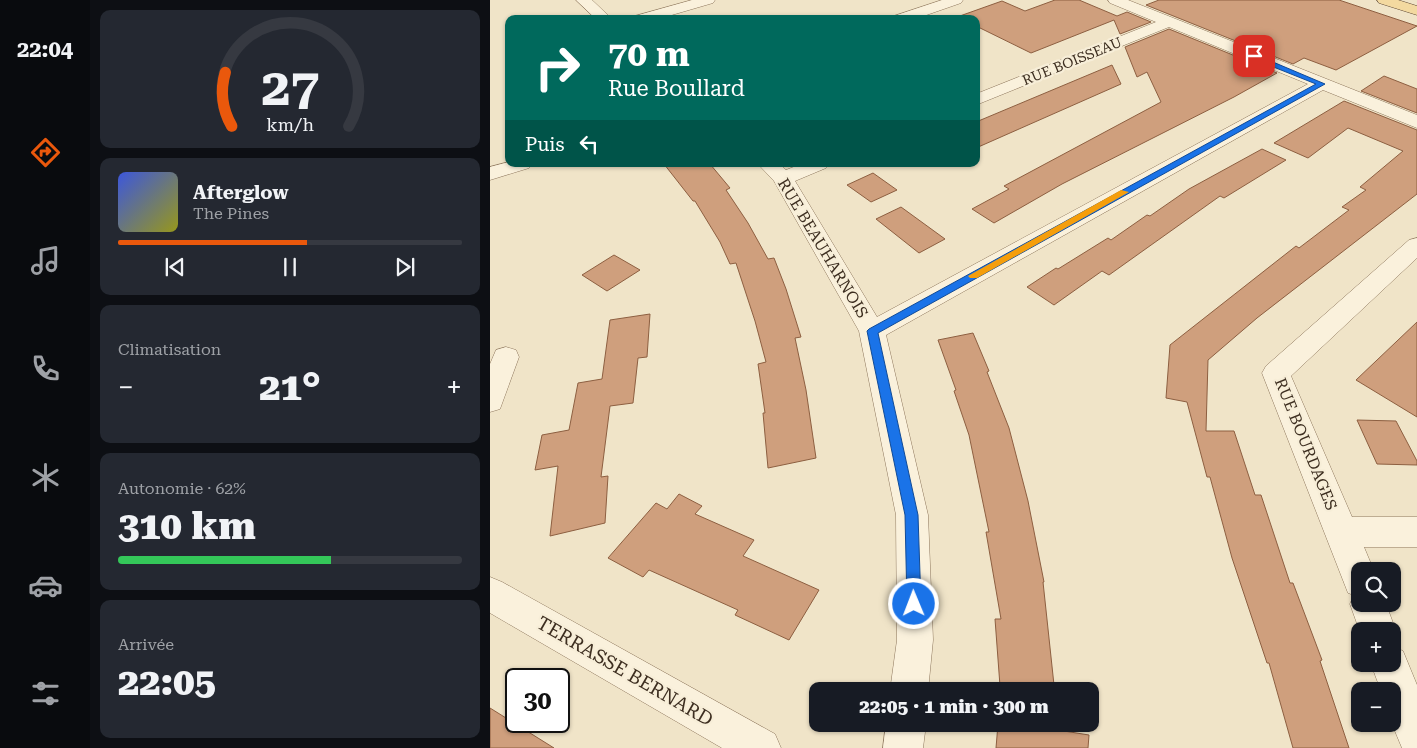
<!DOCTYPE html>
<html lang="fr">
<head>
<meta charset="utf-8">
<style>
	:root { --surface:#171b24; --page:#242831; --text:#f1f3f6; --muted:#9ea1a6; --line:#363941; --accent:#ea580c }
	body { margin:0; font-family:"Roboto Serif",serif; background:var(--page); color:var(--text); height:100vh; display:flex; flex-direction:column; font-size:19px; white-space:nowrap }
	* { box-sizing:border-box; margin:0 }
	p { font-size:16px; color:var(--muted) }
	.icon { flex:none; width:28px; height:28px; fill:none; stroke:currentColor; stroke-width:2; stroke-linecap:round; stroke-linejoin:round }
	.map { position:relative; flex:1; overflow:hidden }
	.side { display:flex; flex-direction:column; gap:10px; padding:10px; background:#0d0f14; width:400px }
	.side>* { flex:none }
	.hud { position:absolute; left:15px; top:15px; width:475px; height:152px; border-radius:10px; box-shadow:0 1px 4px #0004; background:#00695c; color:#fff; overflow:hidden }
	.controls { position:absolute; left:861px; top:562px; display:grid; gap:10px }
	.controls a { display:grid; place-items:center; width:50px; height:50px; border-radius:10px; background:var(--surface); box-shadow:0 1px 4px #0004; font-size:25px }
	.speed { position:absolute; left:15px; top:668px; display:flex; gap:10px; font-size:25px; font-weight:700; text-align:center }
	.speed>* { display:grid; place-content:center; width:65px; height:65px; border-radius:50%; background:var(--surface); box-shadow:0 1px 4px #0004; line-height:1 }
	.speed .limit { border:2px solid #111; border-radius:8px; background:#fff; color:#111 }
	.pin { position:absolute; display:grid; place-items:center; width:42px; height:42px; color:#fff; margin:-21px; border-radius:10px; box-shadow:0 2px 8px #0006 }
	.me { position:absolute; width:55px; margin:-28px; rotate:359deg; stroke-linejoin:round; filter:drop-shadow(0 0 4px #0008) }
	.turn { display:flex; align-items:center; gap:18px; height:105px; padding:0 20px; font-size:22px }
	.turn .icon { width:65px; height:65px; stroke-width:2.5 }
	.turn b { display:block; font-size:35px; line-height:42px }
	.then { display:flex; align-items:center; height:48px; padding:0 20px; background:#0003; gap:10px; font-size:19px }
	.big { font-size:38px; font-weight:800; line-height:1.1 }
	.side .card { flex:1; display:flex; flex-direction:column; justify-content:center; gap:8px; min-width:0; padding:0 18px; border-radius:10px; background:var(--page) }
	.side .dial { align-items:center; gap:0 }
	.dial svg { height:130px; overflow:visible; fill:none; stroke:var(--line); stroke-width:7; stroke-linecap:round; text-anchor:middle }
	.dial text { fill:var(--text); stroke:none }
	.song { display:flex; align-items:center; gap:15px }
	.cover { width:60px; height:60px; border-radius:8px; background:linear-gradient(135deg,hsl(230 70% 55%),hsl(60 70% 35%)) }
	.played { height:5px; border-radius:2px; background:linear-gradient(90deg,var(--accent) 55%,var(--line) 55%) }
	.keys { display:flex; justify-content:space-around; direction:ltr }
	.heat { display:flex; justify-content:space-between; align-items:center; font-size:28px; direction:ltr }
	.charge { height:8px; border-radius:4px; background:linear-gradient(90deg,#34c759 62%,var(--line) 0) }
	.trip { position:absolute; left:319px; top:682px; width:290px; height:50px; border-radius:10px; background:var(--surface); box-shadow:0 1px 4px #0004; font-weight:800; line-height:50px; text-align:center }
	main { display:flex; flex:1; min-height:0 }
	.tab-bar { display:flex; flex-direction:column; width:90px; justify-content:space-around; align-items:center; background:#090b0e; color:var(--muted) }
	.tab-bar .icon { width:35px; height:35px }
	.tab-bar .active { color:var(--accent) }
	.tab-bar b { font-size:22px; color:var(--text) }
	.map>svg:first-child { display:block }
	.building { fill:#cf9f7d; stroke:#8d5f41 }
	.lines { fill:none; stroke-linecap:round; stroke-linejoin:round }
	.minor-casing { stroke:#8d765c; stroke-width:1 }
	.major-casing { stroke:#5b4430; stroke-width:1 }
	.minor { fill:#faf1dc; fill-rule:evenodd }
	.major { fill:#f3d9a0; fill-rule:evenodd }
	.route { fill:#1a73e8; stroke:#114b97 }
	.slow { fill:#f59e0b }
	.labels { text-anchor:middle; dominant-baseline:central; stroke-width:4.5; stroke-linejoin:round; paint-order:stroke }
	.far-street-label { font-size:14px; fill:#3d2e20; stroke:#f7eed8 }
	.street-label { font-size:16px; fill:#3d2e20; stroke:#f7eed8 }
	.near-street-label { font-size:19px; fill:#3d2e20; stroke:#f7eed8 }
</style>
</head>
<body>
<main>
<nav class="tab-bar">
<b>22:04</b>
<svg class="icon active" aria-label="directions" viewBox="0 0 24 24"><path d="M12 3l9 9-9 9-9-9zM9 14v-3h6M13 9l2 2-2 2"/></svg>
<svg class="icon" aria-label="music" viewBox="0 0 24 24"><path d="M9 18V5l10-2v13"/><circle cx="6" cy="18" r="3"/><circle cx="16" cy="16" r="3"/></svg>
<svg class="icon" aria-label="phone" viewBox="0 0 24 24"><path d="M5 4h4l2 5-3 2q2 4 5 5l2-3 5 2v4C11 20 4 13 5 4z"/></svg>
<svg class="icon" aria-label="climate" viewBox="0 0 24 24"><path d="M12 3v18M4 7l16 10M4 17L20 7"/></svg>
<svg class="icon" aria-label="car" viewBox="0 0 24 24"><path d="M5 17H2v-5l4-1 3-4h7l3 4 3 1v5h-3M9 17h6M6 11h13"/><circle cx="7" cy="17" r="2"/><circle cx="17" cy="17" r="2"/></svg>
<svg class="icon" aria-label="filters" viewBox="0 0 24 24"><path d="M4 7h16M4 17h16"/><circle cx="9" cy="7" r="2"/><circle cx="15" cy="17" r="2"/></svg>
</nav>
<section class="side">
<div class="card dial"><svg viewBox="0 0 100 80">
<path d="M14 69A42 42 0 1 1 86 69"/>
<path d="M14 69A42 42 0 0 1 10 36" stroke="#ea580c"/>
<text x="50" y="56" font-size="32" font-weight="700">27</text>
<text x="50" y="72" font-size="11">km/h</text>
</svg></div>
<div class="card">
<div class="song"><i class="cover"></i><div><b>Afterglow</b><p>The Pines</p></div></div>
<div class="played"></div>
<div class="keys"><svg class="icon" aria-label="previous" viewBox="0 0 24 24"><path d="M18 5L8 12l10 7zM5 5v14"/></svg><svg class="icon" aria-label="pause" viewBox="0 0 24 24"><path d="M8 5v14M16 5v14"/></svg><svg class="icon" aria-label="next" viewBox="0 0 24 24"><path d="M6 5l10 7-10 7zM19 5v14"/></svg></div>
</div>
<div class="card"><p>Climatisation</p>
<div class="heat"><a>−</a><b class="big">21°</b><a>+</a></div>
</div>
<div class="card"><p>Autonomie · 62%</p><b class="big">310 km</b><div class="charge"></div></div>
<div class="card"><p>Arrivée</p><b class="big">22:05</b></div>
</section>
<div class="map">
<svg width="927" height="748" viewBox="0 0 927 748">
	<rect width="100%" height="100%" fill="#f0e4c8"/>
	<path class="building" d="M565,0h24l38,16 10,-4 24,10 -31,12 -6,-14 -83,33 -55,-27v-7h-15l-4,-2 45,-16 23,10z
		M669,0h180l78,26 -81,44 -32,-12 -11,6 -147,-59z
		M679,29l108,44 -43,24 -172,87 -68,39 -22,-14 37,-20 -5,-3 157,-84 -14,-30 -10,5 -12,-30z
		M622,65l9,19 -145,64v-26z
		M894,76l33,13v24l-56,-22z
		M854,101l73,29v64l-160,124 -49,42 -2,71h28l21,64h6l29,88h3l29,77 -2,1 29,87h-56l-24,-85h-2l-35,-105 -22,-81h-3l-20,-75 -21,-4 4,-53 126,-99 3,2 50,-38 -7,-3 24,-17 -6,-3 43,-36 -55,-23 -40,30 -34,-15z
		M772,149l24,11 -62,38 -4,-2 -111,79 -7,-4 -48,34 -27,-18 29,-19 2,1 50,-31 3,2 36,-25 3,1 39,-27z
		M174,164h46l20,24 -4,2 22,33 20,36 6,-1 12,31 15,48 -6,1 11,52 10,68 -48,10 -5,-55h2l-7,-49 8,-2 -11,-41 -19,-58 -6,1 -10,-22 -25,-41h-2z
		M383,173l24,17 -26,12 -24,-17z
		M411,207l44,32 -26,14 -43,-34z
		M124,255l26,15 -33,21 -25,-16z
		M160,314l-3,43 -9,1 -5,45 -23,3 -9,71 7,-1 -3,47 -55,13 8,-70 -23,4 7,-35 27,-5 9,-47 24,-4 8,-59z
		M927,322v95l-61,-37z
		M483,333l16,38 -2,1 22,56 19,73 16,81h-1l11,103 -54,1 -5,-67h6l-15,-87h3l-20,-97 -15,-44 2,-1 -18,-50z
		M867,420l39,1 21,40v4l-40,-1z
		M189,494l23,12 -7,8 59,26 -11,16 76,34 -30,50 -54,-25 3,-5 -89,-40 -6,7 -35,-19 48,-55 11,6z
		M0,708l64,40h-64z
		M508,724h22l69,11 -1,13h-92z"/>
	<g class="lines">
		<defs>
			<path id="minor" d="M86,0h16l20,19h-16z
				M202,0h23l-2,3 -55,16h-25l2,-3z
				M452,0h21l-2,3 -46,16h-23l2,-3z
				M618,0h20l289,115v13l-94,-38 -437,245 42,180 5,125 -5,51h-38l7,-51 -1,-125 -37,-184 -85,-150 -16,-17h22l6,6 15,-6h28l-3,4 -31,13 82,136 431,-233 -139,-57 -193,78v-11l180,-72 -46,-19z
				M19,162v2h23l-3,4 -39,12v-13z
				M927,238v20l-126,118 61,141h65v30h-53l10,24h-14v33h26l10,27 -4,9v-9l-32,1 -10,-28 4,-9 -6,-2 -86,-220 4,-7 143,-126z
				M16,347l10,3 3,7 -19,52 -10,3v-48l6,-14z
				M0,577l12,5 273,152 6,14h-59l-232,-135z
				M902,646l11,5 14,34v63h-15l-10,-24v-33h-11l-10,-27h21z
				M396,724h40l-3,24h-40z"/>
			<path id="major" d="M887,0h21l19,6v9l-38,-12z"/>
		</defs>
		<use href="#minor" class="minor-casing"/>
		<use href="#major" class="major-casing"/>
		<use href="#minor" class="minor"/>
		<use href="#major" class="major"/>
	</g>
	<path class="route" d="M764,54l71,30 -447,249 40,182 3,89 -2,5 -5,3 -5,-3 -2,-5 -2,-89 -38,-184 2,-2 447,-245 -65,-26v-3z"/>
	<path class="slow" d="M631,190l8,2 -152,86h-7l-2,-2z"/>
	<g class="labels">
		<g class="far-street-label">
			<text transform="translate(582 61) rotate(-22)">RUE BOISSEAU</text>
		</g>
		<g class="street-label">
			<text transform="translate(333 248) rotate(59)">RUE BEAUHARNOIS</text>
			<text transform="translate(816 444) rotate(68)">RUE BOURDAGES</text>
		</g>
		<g class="near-street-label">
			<text transform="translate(135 671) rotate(30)">TERRASSE BERNARD</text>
		</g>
	</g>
</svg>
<div class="controls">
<a><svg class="icon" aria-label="search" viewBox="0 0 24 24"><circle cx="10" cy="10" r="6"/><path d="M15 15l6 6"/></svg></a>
<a>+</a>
<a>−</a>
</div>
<div class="speed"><div class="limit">30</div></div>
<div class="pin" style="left:764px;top:56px;background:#d93025"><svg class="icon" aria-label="arrive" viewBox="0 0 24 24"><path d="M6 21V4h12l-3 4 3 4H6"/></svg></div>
<svg class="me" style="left:424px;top:604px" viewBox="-20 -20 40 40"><circle r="17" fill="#1a73e8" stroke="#fff" stroke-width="3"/><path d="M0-11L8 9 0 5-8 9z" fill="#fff"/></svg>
<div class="trip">22:05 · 1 min · 300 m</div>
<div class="hud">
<div class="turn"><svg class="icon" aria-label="right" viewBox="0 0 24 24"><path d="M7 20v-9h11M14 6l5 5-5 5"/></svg><div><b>70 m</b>Rue Boullard</div></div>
<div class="then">Puis<svg class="icon" aria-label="left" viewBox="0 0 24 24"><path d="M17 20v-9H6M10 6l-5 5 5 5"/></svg></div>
</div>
</div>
</main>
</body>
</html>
